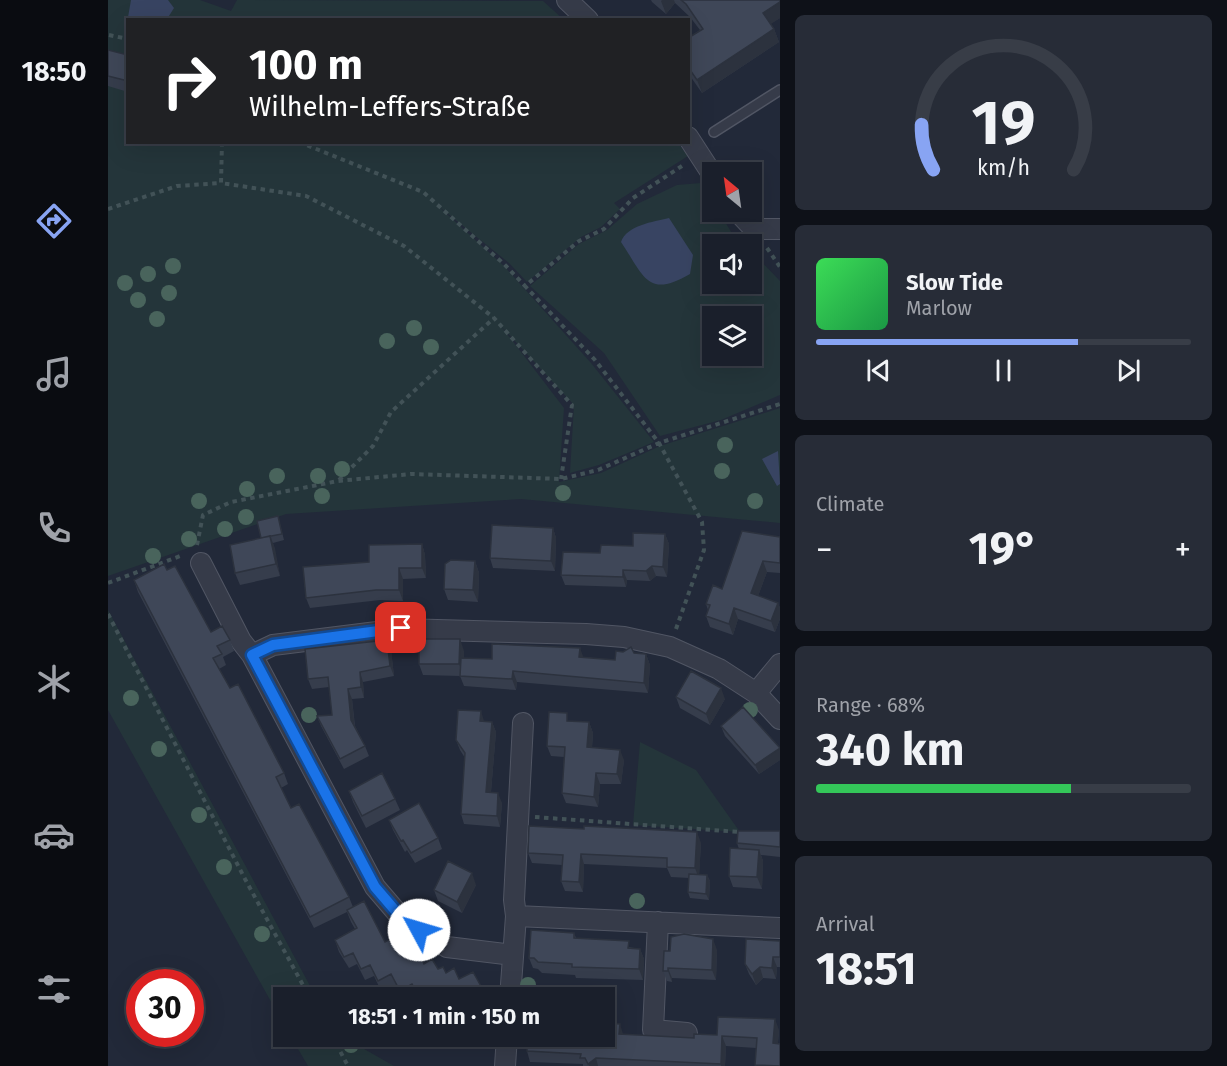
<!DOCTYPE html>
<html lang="en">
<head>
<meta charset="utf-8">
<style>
	:root { --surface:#1a1f2b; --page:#272c37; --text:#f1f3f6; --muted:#9fa2a9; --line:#383d47; --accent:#88a4f3 }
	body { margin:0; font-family:"Fira Sans",sans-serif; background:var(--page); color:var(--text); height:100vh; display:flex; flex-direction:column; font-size:22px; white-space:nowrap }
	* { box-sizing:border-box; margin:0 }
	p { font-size:20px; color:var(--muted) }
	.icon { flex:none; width:33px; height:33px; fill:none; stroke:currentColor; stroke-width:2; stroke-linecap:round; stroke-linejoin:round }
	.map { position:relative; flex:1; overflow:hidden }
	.drawer { display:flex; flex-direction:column; gap:15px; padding:15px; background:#0e1118; width:447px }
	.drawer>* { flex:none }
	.guide { position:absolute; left:18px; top:18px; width:564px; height:126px; border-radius:0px; box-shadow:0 6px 24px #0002,0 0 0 2px var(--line); background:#202124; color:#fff; overflow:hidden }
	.needle { width:39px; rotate:331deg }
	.buttons { position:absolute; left:594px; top:162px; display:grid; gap:12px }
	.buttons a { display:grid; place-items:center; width:60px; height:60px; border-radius:0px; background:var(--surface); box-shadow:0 6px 24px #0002,0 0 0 2px var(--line); font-size:30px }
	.speed { position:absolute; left:18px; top:969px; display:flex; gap:12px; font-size:30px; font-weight:700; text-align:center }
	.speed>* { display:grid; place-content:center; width:78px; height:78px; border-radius:50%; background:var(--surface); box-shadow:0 6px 24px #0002,0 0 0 2px var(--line); line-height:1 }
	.speed .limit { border:9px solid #d22; background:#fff; color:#111 }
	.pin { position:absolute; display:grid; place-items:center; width:51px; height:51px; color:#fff; margin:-26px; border-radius:12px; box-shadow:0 3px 9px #0006 }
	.me { position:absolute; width:66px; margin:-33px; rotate:309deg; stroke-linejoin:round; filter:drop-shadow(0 0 4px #0008) }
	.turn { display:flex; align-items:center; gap:21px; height:126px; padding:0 24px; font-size:27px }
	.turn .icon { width:78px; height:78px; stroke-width:2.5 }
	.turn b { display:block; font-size:42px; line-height:51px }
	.big { font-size:45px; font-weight:700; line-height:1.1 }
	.drawer .card { flex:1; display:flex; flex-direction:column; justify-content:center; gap:9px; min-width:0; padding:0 21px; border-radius:9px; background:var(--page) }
	.drawer .dial { align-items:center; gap:0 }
	.dial svg { height:156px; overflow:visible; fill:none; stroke:var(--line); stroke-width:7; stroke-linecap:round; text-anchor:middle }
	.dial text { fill:var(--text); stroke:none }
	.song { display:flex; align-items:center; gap:18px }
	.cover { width:72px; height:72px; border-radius:9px; background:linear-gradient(135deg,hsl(130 70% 55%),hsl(140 70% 35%)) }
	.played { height:6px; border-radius:3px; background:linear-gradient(90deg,var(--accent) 70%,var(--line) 70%) }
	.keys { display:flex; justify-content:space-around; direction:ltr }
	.heat { display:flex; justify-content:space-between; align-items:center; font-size:33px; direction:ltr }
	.charge { height:9px; border-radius:4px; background:linear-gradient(90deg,#34c759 68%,var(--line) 0) }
	.trip { position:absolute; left:165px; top:987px; width:342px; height:60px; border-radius:0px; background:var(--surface); box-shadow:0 6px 24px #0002,0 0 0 2px var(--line); font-weight:700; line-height:60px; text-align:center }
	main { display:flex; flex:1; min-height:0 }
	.tabs { display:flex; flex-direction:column; width:108px; justify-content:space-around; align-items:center; background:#0a0c11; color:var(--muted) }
	.tabs .icon { width:42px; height:42px }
	.tabs .active { color:var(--accent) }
	.tabs b { font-size:27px; color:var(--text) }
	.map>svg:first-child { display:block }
	.green { fill:#24353a; fill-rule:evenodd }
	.water { fill:#384462 }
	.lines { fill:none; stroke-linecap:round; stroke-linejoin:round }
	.lane-casing { stroke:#515664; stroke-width:12 }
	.street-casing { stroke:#515664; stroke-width:22 }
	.path { stroke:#425257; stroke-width:4; stroke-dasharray:4.5 4.5; stroke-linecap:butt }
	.lane { stroke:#363b49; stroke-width:9 }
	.street { stroke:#363b49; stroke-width:20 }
	.tree { fill:#49645c }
	.wall { fill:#363d4c }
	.shaded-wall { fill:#2c323e }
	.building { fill:#3f4758; stroke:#2c323e; stroke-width:1.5 }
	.route-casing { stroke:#114b97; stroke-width:15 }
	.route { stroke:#1a73e8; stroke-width:10 }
</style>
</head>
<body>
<main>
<nav class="tabs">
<b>18:50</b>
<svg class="icon active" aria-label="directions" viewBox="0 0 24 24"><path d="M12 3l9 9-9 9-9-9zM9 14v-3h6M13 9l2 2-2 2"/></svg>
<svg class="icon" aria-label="music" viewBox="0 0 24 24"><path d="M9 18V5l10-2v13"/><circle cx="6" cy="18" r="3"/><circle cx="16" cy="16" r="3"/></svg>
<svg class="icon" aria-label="phone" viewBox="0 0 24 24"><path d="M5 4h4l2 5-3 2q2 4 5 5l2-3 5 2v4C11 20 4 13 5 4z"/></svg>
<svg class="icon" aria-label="climate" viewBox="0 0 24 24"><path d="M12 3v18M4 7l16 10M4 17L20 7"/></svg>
<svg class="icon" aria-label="car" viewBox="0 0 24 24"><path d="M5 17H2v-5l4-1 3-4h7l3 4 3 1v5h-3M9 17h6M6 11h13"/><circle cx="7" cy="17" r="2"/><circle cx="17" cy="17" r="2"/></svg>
<svg class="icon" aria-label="filters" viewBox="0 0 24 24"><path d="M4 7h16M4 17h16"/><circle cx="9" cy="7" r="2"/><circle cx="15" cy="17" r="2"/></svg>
</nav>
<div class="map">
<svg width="672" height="1066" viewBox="0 0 672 1066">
	<rect width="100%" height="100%" fill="#222939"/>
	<path class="green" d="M0,0h92l31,11 6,-11 306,1 20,18 -435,1v122l550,1 10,13 -74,47 6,6 -19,18 -20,10 -54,45 -18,-19 -72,-58 66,60 88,98 63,79 -55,23 -29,8 4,-68 -73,-79 63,82 -5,74 42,-9 59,-27 120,-38v115l-259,-24 -235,15 -178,62z
		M593,183l11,18v11h7l14,23 10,9h-31v40h40v-32l28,29v114l-59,25 -61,16 -56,-83 -74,-67 49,-42 28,-14 30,-26 40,-19zM604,316h40v40h-40z
		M0,610l208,387 -32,1 -1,25 -175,-313z
		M532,742l56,28 44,62 -107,-7z
		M183,1037h52l51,29h-86z"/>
	<path class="water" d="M23,0h37l6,8 -7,11 -39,1 -1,3z
		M561,218l24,37 -3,19c-43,25 -46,2 -69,-32 6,-17 32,-20 48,-24z
		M670,451l2,33 -3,2 -15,-27z"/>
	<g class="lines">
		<defs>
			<path id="lane" d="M606,132l66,-42"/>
			<path id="street" d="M459,0l21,20
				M580,137l24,37
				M630,212l16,17h26
				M93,563l40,78 11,14 21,-10 128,-16 185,5 38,3 46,10 49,22 37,24 24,26
				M144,655l123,232 30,35 42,25 66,8
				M648,693l24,-29
				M408,916l-2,-16 9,-177
				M550,922l-5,108 34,3
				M402,998l6,-82 264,12
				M397,1066l2,-30"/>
		</defs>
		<use href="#lane" class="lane-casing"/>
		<use href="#street" class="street-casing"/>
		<path class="path" d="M1,35l19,4
			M114,142l-1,41 85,13 98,50 90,72 78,87 -11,74
			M191,142l124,50 81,72 21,22
			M0,209l69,-23 44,-3
			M659,248l13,19
			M231,480l34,-34 18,-34 103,-94
			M89,545l6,-30 28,-13 107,-21 73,-7 150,5 37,-9 61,-27 121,-39
			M0,583l75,-28
			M0,614l137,265 65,119
			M568,629l28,-79 -2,-28 -43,-79 -64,-83 -70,-74 54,-45 25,-12 29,-31 52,-34
			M427,817l205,15
			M224,1036l16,30"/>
		<use href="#lane" class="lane"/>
		<use href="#street" class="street"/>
	</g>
	<g class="tree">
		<circle cx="65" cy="266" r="8"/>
		<circle cx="40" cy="274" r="8"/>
		<circle cx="17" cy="283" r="8"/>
		<circle cx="61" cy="293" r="8"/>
		<circle cx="30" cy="300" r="8"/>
		<circle cx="49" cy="319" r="8"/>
		<circle cx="306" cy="328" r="8"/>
		<circle cx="279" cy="341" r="8"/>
		<circle cx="323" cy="347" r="8"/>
		<circle cx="617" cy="445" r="8"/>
		<circle cx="234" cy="469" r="8"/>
		<circle cx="614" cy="471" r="8"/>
		<circle cx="169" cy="476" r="8"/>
		<circle cx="210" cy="476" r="8"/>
		<circle cx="139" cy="489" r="8"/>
		<circle cx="455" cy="493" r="8"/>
		<circle cx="214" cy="496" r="8"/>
		<circle cx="91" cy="501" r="8"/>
		<circle cx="647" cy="501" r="8"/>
		<circle cx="138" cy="517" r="8"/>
		<circle cx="117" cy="529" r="8"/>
		<circle cx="81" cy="539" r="8"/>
		<circle cx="45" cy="556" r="8"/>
		<circle cx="293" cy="642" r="8"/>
		<circle cx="23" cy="698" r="8"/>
		<circle cx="642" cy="710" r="8"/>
		<circle cx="201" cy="715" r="8"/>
		<circle cx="51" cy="749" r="8"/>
		<circle cx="91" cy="815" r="8"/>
		<circle cx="116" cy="867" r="8"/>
		<circle cx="529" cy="901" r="8"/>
		<circle cx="154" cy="934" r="8"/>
		<circle cx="420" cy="985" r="8"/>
		<circle cx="243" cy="1045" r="8"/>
	</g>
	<path class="wall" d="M543,0h129v18l-10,6 4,5 5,13 -77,51 -14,-20v-35l12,-8 -10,-13 -15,-14 -9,11 -14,-12z
		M0,50l20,5v37l-20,-6z
		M170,516l6,24 -11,3 7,33 -40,9 -5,-12z
		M445,528l3,10 -1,33 -62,-3 -3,-10z
		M557,534l4,10 -2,33 -11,-1 -6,5 -23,-1 -1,7 -61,-2 -4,-10 39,-22 33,-7z
		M672,537v36l-13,-1 -9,24 20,7 2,5v11l-5,13 -37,-13 -5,16 -23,-8 -4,-11 2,-6 -2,-6z
		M314,544l3,11 1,23 -23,1v22l-23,-1 -70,8 -4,-10 63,-36z
		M367,561l4,12 -1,29 -30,-2 -4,-11z
		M59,570l44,62 19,8 4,11 -11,6 3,8 -7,4 11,19 54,85 4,11 -7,4 10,20 58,89 4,10 32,35 18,12 56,25 23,9 4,10h-68l-1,-3 -5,3h-10l-7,-12 -13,7 -8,-17 -9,4 -8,-16 -8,4 -10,-16 -4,-12 20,-11 -4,-7 -4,-10 -33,16 -176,-336 -4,-12z
		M279,640l4,10 3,26 -31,6 1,16 -12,1 3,27 10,20 4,10 -25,13 -23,-43 -4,-10 15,-1 -3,-28 -17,2 -4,-10z
		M356,651v7l28,1 91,-2 32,3 19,-7 12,1 4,11 -2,28 -131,-11 -1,8 -52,-4 -4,-10 -37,-1 -4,-11z
		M568,697l49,2 -15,26 -30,-17z
		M376,721l8,1 4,10 -5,60 11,11 -2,24 -36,-3 -3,-10 4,-56 -5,-8 -4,-10z
		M462,721l19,1 4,11 -1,15 32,12 -3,24h-21l-2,23 -32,-4 -4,-10 2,-36 -13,-1 -4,-10z
		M613,726l59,23v11l-21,14 -34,-38z
		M241,791l46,8 5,11 -34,18 -13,-26z
		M281,820l49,18 4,11 -27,14 -8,-13 -2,2 -12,-22z
		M672,831v26l-19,-2 2,6 -1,28 -29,-2 -4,-11 10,-27 -2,-6z
		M593,843l-2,32h8l3,6 -1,19 -19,-2 -2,-6 1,-14 -18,-1 -4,-9 -83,-4 -1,28 -18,-1 -4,-10 1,-16 -30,-2 -4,-10z
		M368,885l-14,28 -24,-12 -4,-11z
		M466,933l2,5 64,11 4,10 -1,21 -67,-2 -1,-3 -33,-2 -4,-4 -5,-1 -4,-10z
		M672,941v26h-3l-1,12 -13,-1 -7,7 -7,-11 -4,-10z
		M609,950l-1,30 -44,-2v4l-5,-1 -4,-10 7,-20z
		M496,1018l1,5 18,12 71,3 23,-3 62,-5 -1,13 2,23h-25l1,-18 -30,-2 -1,20h-142v-2l-53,-2 -3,-11z"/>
	<path class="shaded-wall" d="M554,0h12l1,3 -9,11 -5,-13z
		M672,2v16l-12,8 -5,-13z
		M666,29l5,13 -77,51 -5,-13z
		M445,528l3,10 -1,33 -4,-10z
		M557,534l4,10 -2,33 -4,-10z
		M162,536l5,12 5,28 -4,-12z
		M314,544l3,11 1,23 -4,-10z
		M367,561l4,12 -1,29 -5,-12z
		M655,561l4,11 -12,32 -4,-11z
		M544,566l4,10 -6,5 -4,-10z
		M291,568l4,11v22l-4,-11z
		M515,570l4,10 -1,7 -3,-10z
		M670,603l2,5v11l-5,13 -4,-11z
		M626,608l4,11 -5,16 -4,-11z
		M352,639l4,12v25l-5,-12z
		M279,640l4,10 3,26 -4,-10z
		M472,648l4,11 -5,-2z
		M538,654l4,11 -2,28 -4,-10z
		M405,671l4,11 -1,8 -4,-11z
		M252,672l3,10 1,16 -3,-11z
		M613,688l4,11 -15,26 -4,-11z
		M240,689l4,10 3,31 -4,-10z
		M373,711l3,10h-4z
		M384,722l4,10 -6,71 -4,-11z
		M481,722l4,11 -2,25 -4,-11z
		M672,748v12l-21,14 -4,-9z
		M512,750l4,10 -3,24 -4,-10z
		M488,773l4,11 -2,23 -4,-10z
		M390,793l4,10 -2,24 -3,-11z
		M589,832l4,11 -2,36 -4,-11z
		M651,850l4,11 -1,28 -5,-12z
		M473,854l3,10 -1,28 -4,-10z
		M364,873l4,12 -14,28 -5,-11z
		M599,875l3,6 -1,19 -3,-6z
		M605,939l4,11 -1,30 -4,-10z
		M532,949l4,10 -1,21 -4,-11z
		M665,957l4,10 -1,12 -4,-11z
		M652,967l3,11 -7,7 -4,-11z
		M560,968l4,10v4l-4,-11z
		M667,1019l4,11 -2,23 -4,-10z
		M512,1024l3,10 -1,11 -3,-11z
		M614,1036l4,10 -1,20h-4v-2z
		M488,1058l2,8h-9l-1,-2z"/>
	<path class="building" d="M573,0h99v2l-17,11 11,16 -77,51 -9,-13v-29l15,-9 -17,-25z
		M0,50l20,5v26l-20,-5z
		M170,516l4,18 -21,4 -4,-17z
		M384,525l61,3 -2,33 -61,-3z
		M634,531l38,6v26l-17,-2 -12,32 27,10 -7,18 -37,-13 -5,16 -23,-8 4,-11 -4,-1 7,-19 9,4z
		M525,533l32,1 -2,33 -11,-1 -6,5 -23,-1v7l-62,-2 2,-23 37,1 1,-8 32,1z
		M162,536l6,28 -41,9 -5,-28z
		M314,544v24h-23v22h-23l-70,8 -3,-31 66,-5v-17z
		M343,560l24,1 -2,29 -29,-1 1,-25z
		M56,564l3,6 8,-4 36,66 11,-6 8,14 -13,6 5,8 -9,4 17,30 8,-4 46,89 -8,4 15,31 8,-4 50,93 -39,20 -176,-337z
		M311,639h41l-1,25h-40z
		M279,640l3,26 -30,6 1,15 -13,2 3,31 14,26 -25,13 -23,-43 15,-1 -4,-38 -20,2 -3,-30z
		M384,644l88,4 -1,9 36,3 1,-9 7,1 8,-5 3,6 12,1 -2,29 -131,-12 -1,8 -52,-3 1,-18 31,1z
		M583,671l30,17 -15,26 -30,-17z
		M635,707l37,41 -25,17 -34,-39z
		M350,710l23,1 -1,10 12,1 -6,70 12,1 -1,23 -36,-2 4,-61 -9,-13z
		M441,712l18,1v8l22,1 -2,25 33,3 -3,24 -21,-1 -2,24 -32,-4 3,-46 -18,-1z
		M274,773l13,26 -33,17 -13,-25z
		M311,803l19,35 -27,15 -8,-13 -2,1 -12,-21z
		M421,826l55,3v-3l113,6 -2,36 -28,-1v-9l-86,-4 -2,28 -18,-1 2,-26 -35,-2z
		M630,831h42v16l-43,-4z
		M622,848l29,2 -2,27 -28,-1z
		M340,861l24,12 -15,29 -23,-12z
		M581,874l18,1 -1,19 -18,-2z
		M256,901l21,41 9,-5 9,17 8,-5 6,11 4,-3 3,7 8,-5 6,10 5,-2 3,6 8,-5 5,11 14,-7 9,16 -17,10h-27l-2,-5 -9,5h-7l-8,-14 -12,7 -9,-17 -13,7 -8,-16 -9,4 -8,-16 -9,4 -9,-17 22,-12 -10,-18z
		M423,930l43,3v5l55,3 -1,7 12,1 -1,20 -67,-2v-3l-34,-2 -4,-4h-5z
		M576,934l29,5 -1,31 -44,-2v3h-5l1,-20h6l1,-14z
		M638,939l34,2v16h-7l-1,11 -12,-1 -8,7 -7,-10z
		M610,1017l57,2 -2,24 7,1v22l-25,-1 2,-27 -35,-2 -1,28 -125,-6 -8,6 -3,-6h-5l1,-4 -54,-3v-15h77v-13l16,1 -1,10 75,4v-4l23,1z"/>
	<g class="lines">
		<defs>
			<path id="route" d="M293,628l-128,17 -21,10 123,232 30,35 14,8"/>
		</defs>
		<use href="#route" class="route-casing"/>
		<use href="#route" class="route"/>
	</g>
</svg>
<div class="buttons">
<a><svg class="needle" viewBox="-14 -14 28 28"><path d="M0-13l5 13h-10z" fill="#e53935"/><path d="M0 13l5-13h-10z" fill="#9fa2a9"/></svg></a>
<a><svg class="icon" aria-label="sound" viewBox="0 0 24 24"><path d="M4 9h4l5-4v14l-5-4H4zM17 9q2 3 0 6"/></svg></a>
<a><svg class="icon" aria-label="layers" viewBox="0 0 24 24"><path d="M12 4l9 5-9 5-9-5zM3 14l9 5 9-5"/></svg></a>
</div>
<div class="speed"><div class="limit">30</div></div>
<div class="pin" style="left:293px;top:628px;background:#d93025"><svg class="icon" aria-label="arrive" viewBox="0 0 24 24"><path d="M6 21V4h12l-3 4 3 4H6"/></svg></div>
<svg class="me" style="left:311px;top:930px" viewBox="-20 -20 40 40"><circle r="19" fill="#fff"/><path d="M0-13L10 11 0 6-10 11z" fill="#1a73e8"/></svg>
<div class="trip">18:51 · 1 min · 150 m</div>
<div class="guide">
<div class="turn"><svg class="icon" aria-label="right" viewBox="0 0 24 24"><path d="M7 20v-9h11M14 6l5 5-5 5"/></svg><div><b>100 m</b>Wilhelm-Leffers-Straße</div></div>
</div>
</div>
<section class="drawer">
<div class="card dial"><svg viewBox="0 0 100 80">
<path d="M14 69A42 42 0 1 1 86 69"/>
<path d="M14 69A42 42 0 0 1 8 46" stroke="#88a4f3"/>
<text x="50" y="56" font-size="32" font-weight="700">19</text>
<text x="50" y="72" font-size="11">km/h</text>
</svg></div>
<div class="card">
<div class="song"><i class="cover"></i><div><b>Slow Tide</b><p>Marlow</p></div></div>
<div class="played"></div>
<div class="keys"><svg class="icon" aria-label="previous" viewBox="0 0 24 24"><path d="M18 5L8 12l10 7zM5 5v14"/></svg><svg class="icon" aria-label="pause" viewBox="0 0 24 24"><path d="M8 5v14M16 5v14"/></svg><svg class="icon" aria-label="next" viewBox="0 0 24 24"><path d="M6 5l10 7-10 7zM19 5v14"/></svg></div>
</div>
<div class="card"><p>Climate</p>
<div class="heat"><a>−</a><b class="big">19°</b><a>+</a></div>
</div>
<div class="card"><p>Range · 68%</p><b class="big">340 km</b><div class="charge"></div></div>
<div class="card"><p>Arrival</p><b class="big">18:51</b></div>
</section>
</main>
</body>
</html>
